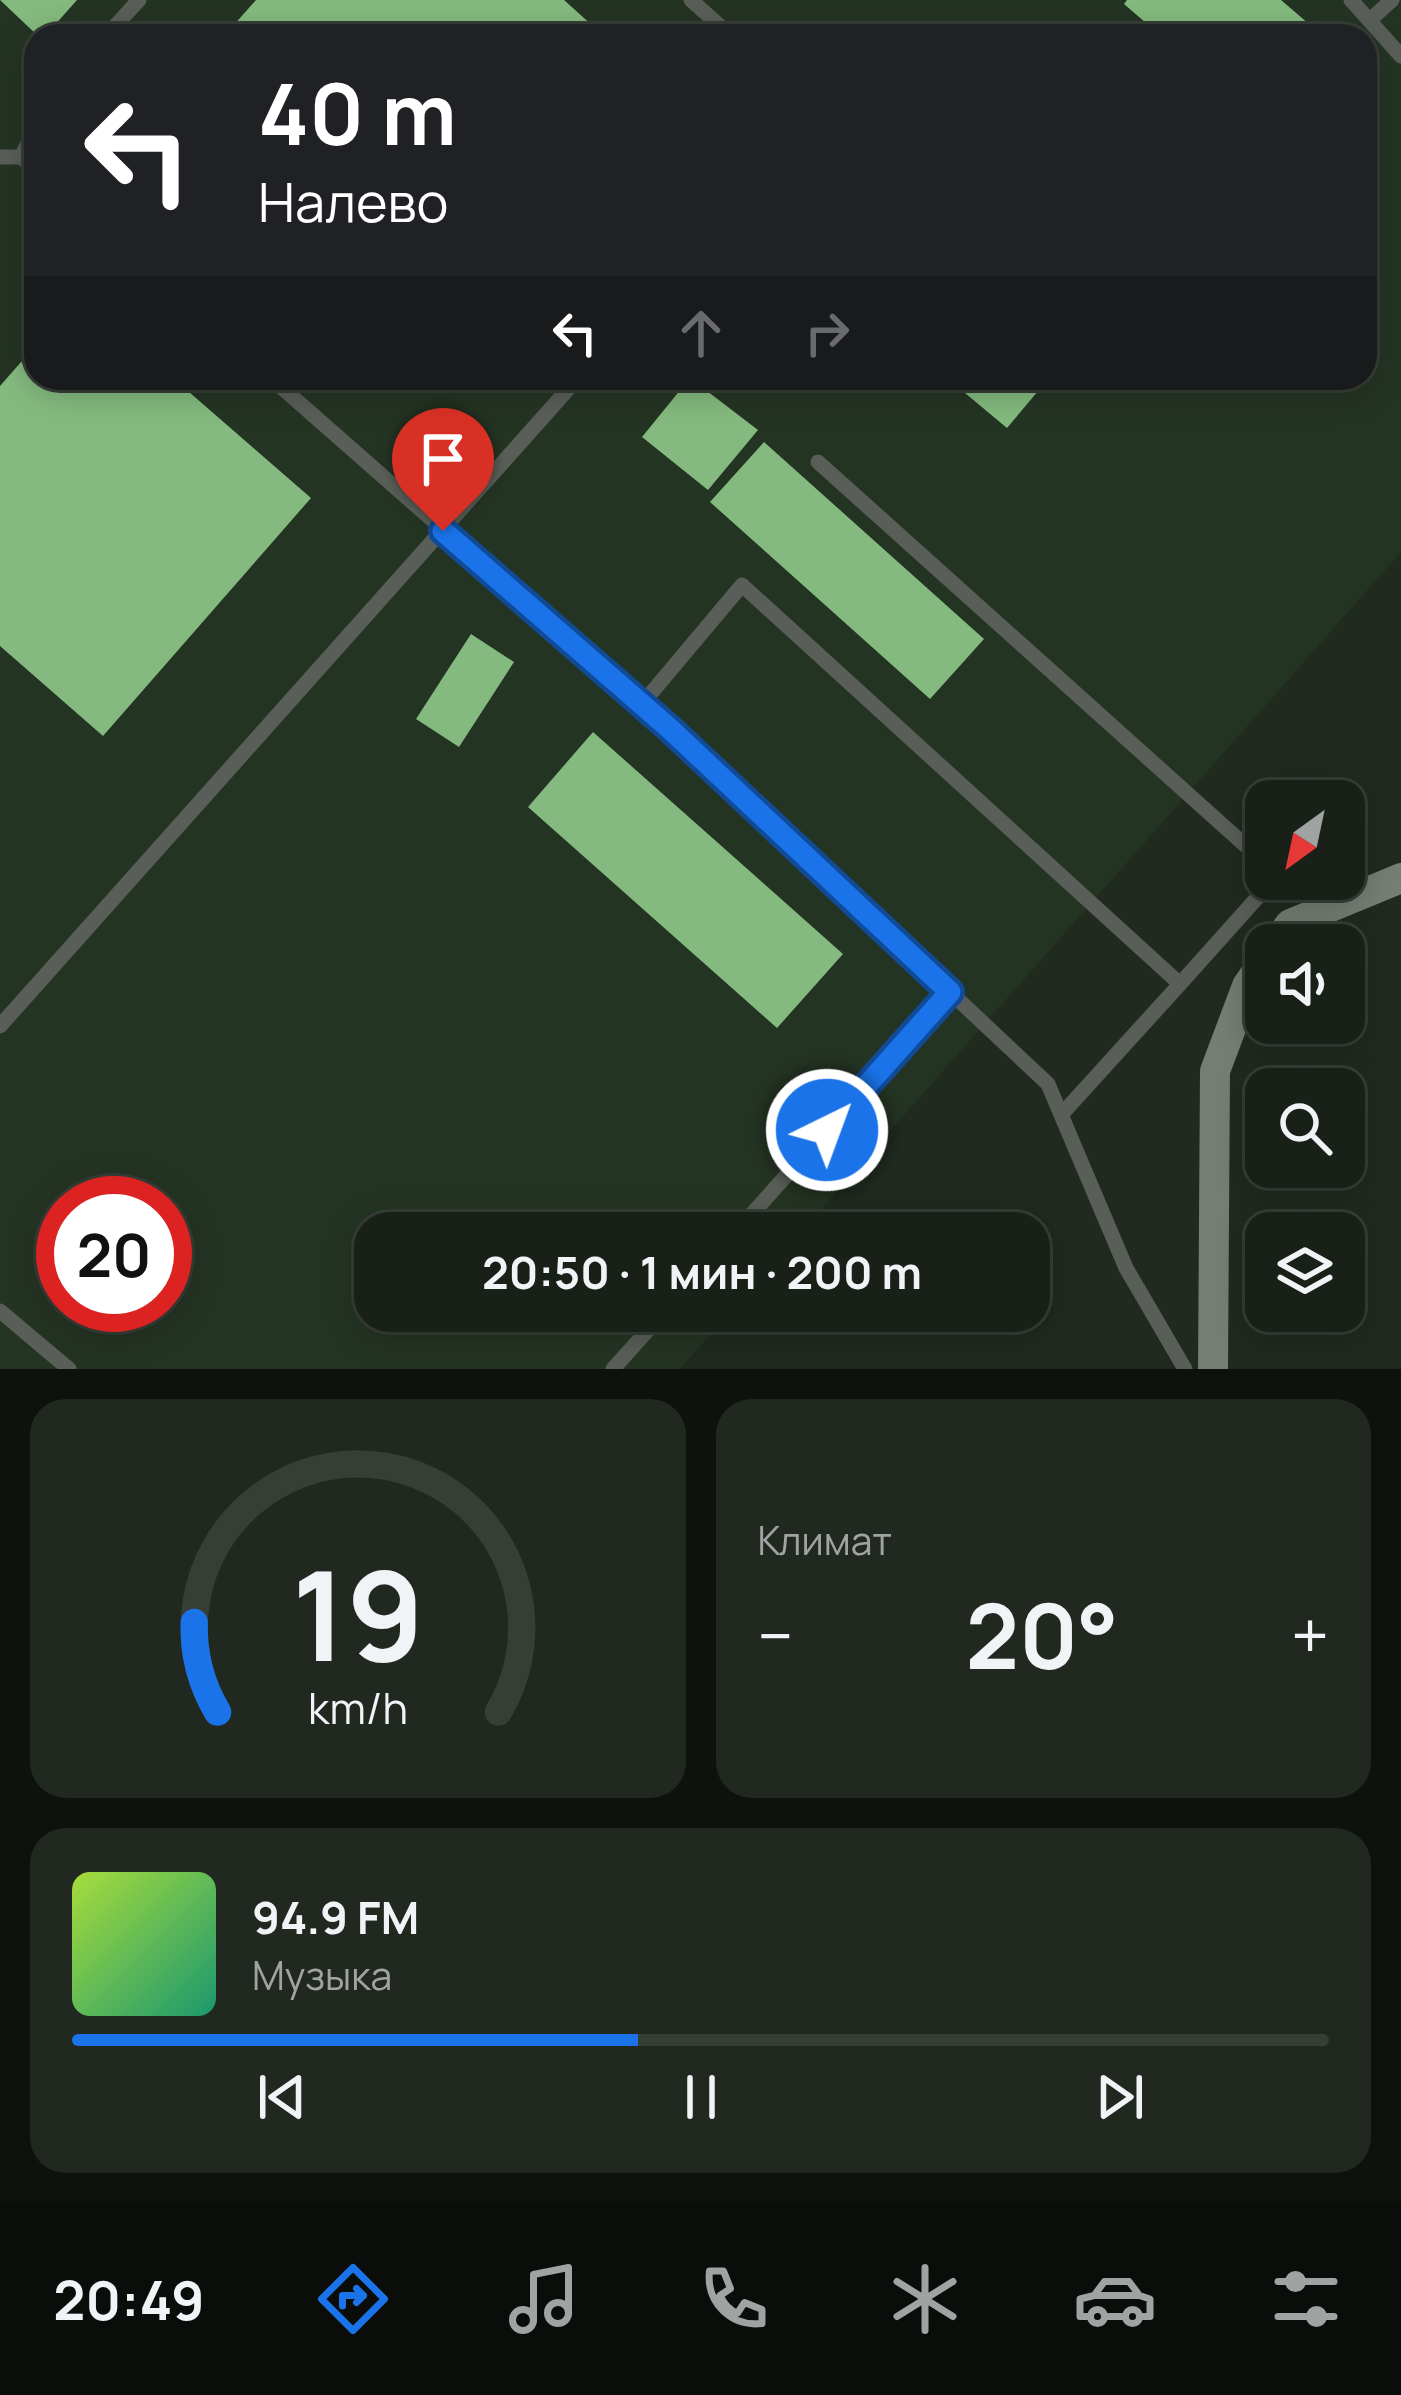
<!DOCTYPE html>
<html lang="ru">
<head>
<meta charset="utf-8">
<style>
	:root { --surface:#182017; --page:#212820; --text:#f1f3f6; --muted:#9fa3a1; --line:#363e36; --accent:#1a73e8 }
	body { margin:0; font-family:Manrope,sans-serif; background:var(--page); color:var(--text); height:100vh; display:flex; flex-direction:column; font-size:45px; white-space:nowrap }
	* { box-sizing:border-box; margin:0 }
	p { font-size:39px; color:var(--muted) }
	.icon { flex:none; width:66px; height:66px; fill:none; stroke:currentColor; stroke-width:2; stroke-linecap:round; stroke-linejoin:round }
	.map { position:relative; height:1369px; overflow:hidden }
	.side { display:flex; flex-direction:column; gap:30px; padding:30px; background:#0d120d; flex:1 }
	.side>* { flex:none }
	.hud { position:absolute; left:24px; top:24px; width:1353px; height:366px; border-radius:36px; box-shadow:0 6px 30px #0003,0 0 0 3px var(--line); background:#202124; color:#fff; overflow:hidden }
	.needle { width:78px; rotate:213deg }
	.tools { position:absolute; left:1245px; top:780px; display:grid; gap:24px }
	.tools a { display:grid; place-items:center; width:120px; height:120px; border-radius:24px; background:var(--surface); box-shadow:0 6px 30px #0003,0 0 0 3px var(--line); font-size:60px }
	.speed { position:absolute; left:36px; top:1176px; display:flex; gap:24px; font-size:60px; font-weight:700; text-align:center }
	.speed>* { display:grid; place-content:center; width:156px; height:156px; border-radius:50%; background:var(--surface); box-shadow:0 6px 30px #0003,0 0 0 3px var(--line); line-height:1 }
	.speed .limit { border:18px solid #d22; background:#fff; color:#111 }
	.pin { position:absolute; display:grid; place-items:center; width:102px; height:102px; color:#fff; margin:-123px -51px; border-radius:50% 50% 50% 0; rotate:-45deg; box-shadow:0 0 12px #0007 }
	.pin .icon { rotate:45deg }
	.me { position:absolute; width:132px; margin:-66px; rotate:42deg; stroke-linejoin:round; filter:drop-shadow(0 0 9px #0008) }
	.turn { display:flex; align-items:center; gap:42px; height:252px; padding:0 36px; font-size:54px }
	.turn .icon { width:156px; height:156px; stroke-width:2.5 }
	.turn b { display:block; font-size:84px; line-height:102px }
	.lanes { display:flex; align-items:center; height:114px; padding:0 36px; background:#0003; justify-content:center; gap:60px; direction:ltr }
	.lanes .off { opacity:.35 }
	.big { font-size:90px; font-weight:700; line-height:1.1 }
	.side .card { flex:1; display:flex; flex-direction:column; justify-content:center; gap:18px; min-width:0; padding:0 42px; border-radius:36px; background:var(--page) }
	.side .dial { align-items:center; gap:0 }
	.dial svg { height:312px; overflow:visible; fill:none; stroke:var(--line); stroke-width:7; stroke-linecap:round; text-anchor:middle }
	.dial text { fill:var(--text); stroke:none }
	.song { display:flex; align-items:center; gap:36px }
	.cover { width:144px; height:144px; border-radius:18px; background:linear-gradient(135deg,hsl(80 70% 55%),hsl(160 70% 35%)) }
	.played { height:12px; border-radius:6px; background:linear-gradient(90deg,var(--accent) 45%,var(--line) 45%) }
	.keys { display:flex; justify-content:space-around; direction:ltr }
	.heat { display:flex; justify-content:space-between; align-items:center; font-size:66px; direction:ltr }
	.side .tiles { flex:1; display:grid; gap:30px; grid-template-columns:1fr 1fr }
	.card:last-child { grid-column:span 2 }
	.trip { position:absolute; left:354px; top:1212px; width:696px; height:120px; border-radius:36px; background:var(--surface); box-shadow:0 6px 30px #0003,0 0 0 3px var(--line); font-weight:700; line-height:120px; text-align:center }
	.dock { display:flex; height:192px; justify-content:space-around; align-items:center; background:#0a0d09; color:var(--muted) }
	.dock .icon { width:84px; height:84px }
	.dock .current { color:var(--accent) }
	.dock b { font-size:54px; color:var(--text) }
	.map>svg:first-child { display:block }
	.built { fill:#243423; fill-rule:evenodd }
	.building { fill:#84ba7f }
	.lines { fill:none; stroke-linecap:round; stroke-linejoin:round }
	.service { stroke:#595e58; stroke-width:15 }
	.secondary { stroke:#757d74; stroke-width:30 }
	.route-casing { stroke:#114b97; stroke-width:30 }
	.route { stroke:#1a73e8; stroke-width:21 }
</style>
</head>
<body>
<div class="map">
<svg width="1401" height="1369" viewBox="0 0 1401 1369">
	<rect width="100%" height="100%" fill="#202a1f"/>
	<path class="built" d="M0,0h1401v552l-601,681h-425v78h356l-51,58h-680zM36,36h1329v342h-1329zM63,1203h102v102h-102z"/>
	<path class="building" d="M0,0h77l-32,36h-7z
		M256,0h308l40,36h-380z
		M1127,0h154l42,36h-162l-37,-32z
		M36,345v33h137l138,120 -208,238 -103,-90v-260z
		M690,378l68,52 -50,60 -66,-53z
		M947,378h102l-42,50z
		M764,442l220,197 -54,60 -220,-197z
		M471,634l43,28 -55,85 -43,-28z
		M593,732l250,222 -66,74 -249,-221z"/>
	<g class="lines">
		<path class="service" d="M691,0l40,36
			M1351,0l50,56
			M1370,20l22,-20
			M106,36l33,-36
			M0,157h21l15,13
			M21,157l15,-30
			M271,378l398,350 379,356 78,184 59,101
			M818,462l448,402
			M642,704l100,-119 438,399 94,-105
			M0,1026l578,-648
			M1061,1115l119,-131
			M735,1233l215,-241
			M0,1311l69,58
			M613,1369l52,-58"/>
		<path class="secondary" d="M1275,945l15,-21 111,-46
			M1213,1369l2,-298 32,-85 19,-28"/>
	</g>
	<g class="lines">
		<defs>
			<path id="route" d="M443,531l226,197 281,264 -123,138"/>
		</defs>
		<use href="#route" class="route-casing"/>
		<use href="#route" class="route"/>
	</g>
</svg>
<div class="tools">
<a><svg class="needle" viewBox="-14 -14 28 28"><path d="M0-13l5 13h-10z" fill="#e53935"/><path d="M0 13l5-13h-10z" fill="#9fa3a1"/></svg></a>
<a><svg class="icon" aria-label="sound" viewBox="0 0 24 24"><path d="M4 9h4l5-4v14l-5-4H4zM17 9q2 3 0 6"/></svg></a>
<a><svg class="icon" aria-label="search" viewBox="0 0 24 24"><circle cx="10" cy="10" r="6"/><path d="M15 15l6 6"/></svg></a>
<a><svg class="icon" aria-label="layers" viewBox="0 0 24 24"><path d="M12 4l9 5-9 5-9-5zM3 14l9 5 9-5"/></svg></a>
</div>
<div class="speed"><div class="limit">20</div></div>
<div class="pin" style="left:443px;top:531px;background:#d93025"><svg class="icon" aria-label="arrive" viewBox="0 0 24 24"><path d="M6 21V4h12l-3 4 3 4H6"/></svg></div>
<svg class="me" style="left:827px;top:1130px" viewBox="-20 -20 40 40"><circle r="17" fill="#1a73e8" stroke="#fff" stroke-width="3"/><path d="M0-11L8 9 0 5-8 9z" fill="#fff"/></svg>
<div class="trip">20:50 · 1 мин · 200 m</div>
<div class="hud">
<div class="turn"><svg class="icon" aria-label="left" viewBox="0 0 24 24"><path d="M17 20v-9H6M10 6l-5 5 5 5"/></svg><div><b>40 m</b>Налево</div></div>
<div class="lanes"><svg class="icon" aria-label="left" viewBox="0 0 24 24"><path d="M17 20v-9H6M10 6l-5 5 5 5"/></svg><svg class="icon off" aria-label="ahead" viewBox="0 0 24 24"><path d="M12 20V5M6 11l6-6 6 6"/></svg><svg class="icon off" aria-label="right" viewBox="0 0 24 24"><path d="M7 20v-9h11M14 6l5 5-5 5"/></svg></div>
</div>
</div>
<section class="side">
<div class="tiles">
<div class="card dial"><svg viewBox="0 0 100 80">
<path d="M14 69A42 42 0 1 1 86 69"/>
<path d="M14 69A42 42 0 0 1 8 46" stroke="#1a73e8"/>
<text x="50" y="56" font-size="32" font-weight="700">19</text>
<text x="50" y="72" font-size="11">km/h</text>
</svg></div>
<div class="card"><p>Климат</p>
<div class="heat"><a>−</a><b class="big">20°</b><a>+</a></div>
</div>
<div class="card">
<div class="song"><i class="cover"></i><div><b>94.9 FM</b><p>Музыка</p></div></div>
<div class="played"></div>
<div class="keys"><svg class="icon" aria-label="previous" viewBox="0 0 24 24"><path d="M18 5L8 12l10 7zM5 5v14"/></svg><svg class="icon" aria-label="pause" viewBox="0 0 24 24"><path d="M8 5v14M16 5v14"/></svg><svg class="icon" aria-label="next" viewBox="0 0 24 24"><path d="M6 5l10 7-10 7zM19 5v14"/></svg></div>
</div>
</div>
</section>
<nav class="dock">
<b>20:49</b>
<svg class="icon current" aria-label="directions" viewBox="0 0 24 24"><path d="M12 3l9 9-9 9-9-9zM9 14v-3h6M13 9l2 2-2 2"/></svg>
<svg class="icon" aria-label="music" viewBox="0 0 24 24"><path d="M9 18V5l10-2v13"/><circle cx="6" cy="18" r="3"/><circle cx="16" cy="16" r="3"/></svg>
<svg class="icon" aria-label="phone" viewBox="0 0 24 24"><path d="M5 4h4l2 5-3 2q2 4 5 5l2-3 5 2v4C11 20 4 13 5 4z"/></svg>
<svg class="icon" aria-label="climate" viewBox="0 0 24 24"><path d="M12 3v18M4 7l16 10M4 17L20 7"/></svg>
<svg class="icon" aria-label="car" viewBox="0 0 24 24"><path d="M5 17H2v-5l4-1 3-4h7l3 4 3 1v5h-3M9 17h6M6 11h13"/><circle cx="7" cy="17" r="2"/><circle cx="17" cy="17" r="2"/></svg>
<svg class="icon" aria-label="filters" viewBox="0 0 24 24"><path d="M4 7h16M4 17h16"/><circle cx="9" cy="7" r="2"/><circle cx="15" cy="17" r="2"/></svg>
</nav>
</body>
</html>
